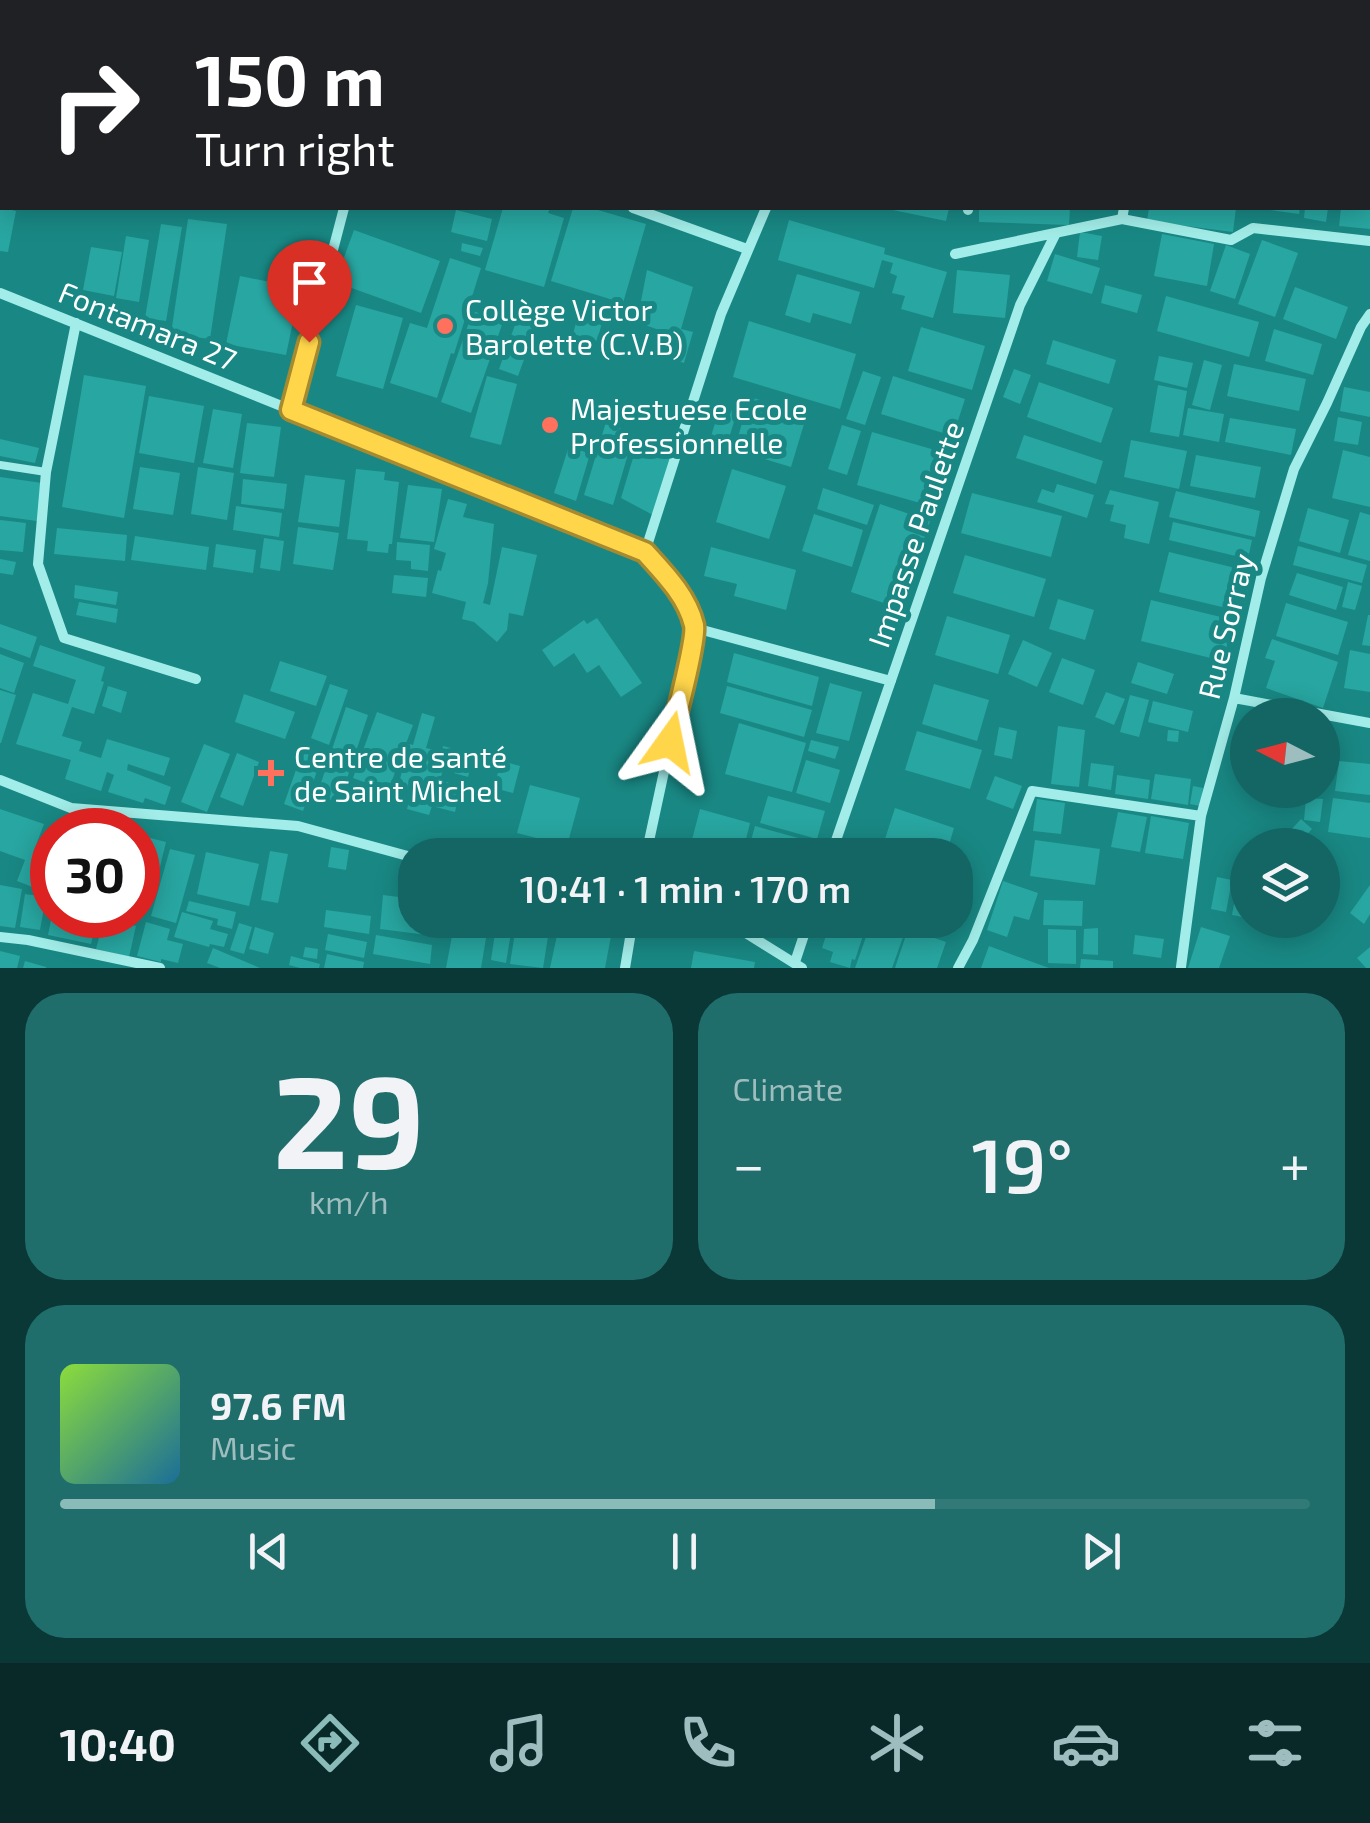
<!DOCTYPE html>
<html lang="en">
<head>
<meta charset="utf-8">
<style>
	:root { --surface:#136663; --page:#206e6c; --text:#f1f3f6; --muted:#9dbdbe; --line:#327a78; --accent:#8bbbb9 }
	body { margin:0; font-family:"Exo 2",sans-serif; background:var(--page); color:var(--text); height:100vh; display:flex; flex-direction:column; font-size:38px; white-space:nowrap }
	* { box-sizing:border-box; margin:0 }
	p { font-size:32px; color:var(--muted) }
	.icon { flex:none; width:55px; height:55px; fill:none; stroke:currentColor; stroke-width:2; stroke-linecap:round; stroke-linejoin:round }
	.map { position:relative; height:968px; overflow:hidden }
	.panel { display:flex; flex-direction:column; gap:25px; padding:25px; background:#0a3836; flex:1 }
	.panel>* { flex:none }
	.top-card { position:absolute; left:0px; top:0px; width:1370px; height:210px; box-shadow:0 5px 25px #0003; background:#202124; color:#fff; overflow:hidden }
	.needle { width:65px; rotate:276deg }
	.fabs { position:absolute; left:1230px; top:698px; display:grid; gap:20px }
	.fabs a { display:grid; place-items:center; width:110px; height:110px; border-radius:50%; background:var(--surface); box-shadow:0 5px 25px #0003; font-size:50px }
	.speed { position:absolute; left:30px; top:808px; display:flex; gap:20px; font-size:50px; font-weight:700; text-align:center }
	.speed>* { display:grid; place-content:center; width:130px; height:130px; border-radius:50%; background:var(--surface); box-shadow:0 5px 25px #0003; line-height:1 }
	.speed .limit { border:15px solid #d22; background:#fff; color:#111 }
	.pin { position:absolute; display:grid; place-items:center; width:85px; height:85px; color:#fff; margin:-102px -42px; border-radius:50% 50% 50% 0; rotate:-45deg; box-shadow:0 0 10px #0007 }
	.pin .icon { rotate:45deg }
	.me { position:absolute; width:110px; margin:-55px; rotate:12deg; stroke-linejoin:round; filter:drop-shadow(0 0 8px #0008) }
	.turn { display:flex; align-items:center; gap:35px; height:210px; padding:0 30px; font-size:45px }
	.turn .icon { width:130px; height:130px; stroke-width:2.5 }
	.turn b { display:block; font-size:70px; line-height:85px }
	.big { font-size:75px; font-weight:600; line-height:1.1 }
	.panel .widget { flex:1; display:flex; flex-direction:column; justify-content:center; gap:15px; min-width:0; padding:0 35px; border-radius:40px; background:var(--page) }
	.panel .dial { align-items:center; gap:0 }
	.dial b { font-size:130px; line-height:1 }
	.song { display:flex; align-items:center; gap:30px }
	.cover { width:120px; height:120px; border-radius:15px; background:linear-gradient(135deg,hsl(90 70% 55%),hsl(200 70% 35%)) }
	.played { height:10px; border-radius:5px; background:linear-gradient(90deg,var(--accent) 70%,var(--line) 70%) }
	.keys { display:flex; justify-content:space-around; direction:ltr }
	.heat { display:flex; justify-content:space-between; align-items:center; font-size:55px; direction:ltr }
	.panel .tiles { flex:1; display:grid; gap:25px; grid-template-columns:1fr 1fr }
	.widget:last-child { grid-column:span 2 }
	.trip { position:absolute; left:398px; top:838px; width:575px; height:100px; border-radius:40px; background:var(--surface); box-shadow:0 5px 25px #0003; font-weight:600; line-height:100px; text-align:center }
	.tab-bar { display:flex; height:160px; justify-content:space-around; align-items:center; background:#082928; color:var(--muted) }
	.tab-bar .icon { width:70px; height:70px }
	.tab-bar .current { color:var(--accent) }
	.tab-bar b { font-size:45px; color:var(--text) }
	.map>svg:first-child { display:block }
	.building { fill:#28a6a1 }
	.lines { fill:none; stroke-linecap:round; stroke-linejoin:round }
	.lane { stroke:#a2ede9; stroke-width:8 }
	.street { stroke:#a2ede9; stroke-width:10 }
	.route-casing { stroke:#a68a30; stroke-width:25 }
	.route { stroke:#ffd54a; stroke-width:18 }
	.poi-dot { fill:#ff705d; stroke:#198884; stroke-width:4 }
	.labels { text-anchor:middle; dominant-baseline:central; stroke-width:10; stroke-linejoin:round; paint-order:stroke }
	.poi-label { font-size:30px; fill:#fff; stroke:#198884; text-anchor:start }
	.street-label { font-size:30px; fill:#fff; stroke:#198884 }
</style>
</head>
<body>
<div class="map">
<svg width="1370" height="968" viewBox="0 0 1370 968">
	<rect width="100%" height="100%" fill="#198884"/>
	<path class="building" d="M0,207l16,4 -8,41 -8,-1z
		M503,208h47l-2,5 16,5 -20,69 -59,-17z
		M573,208h18l55,16 -23,79 -72,-22z
		M888,208h61l-3,13 -58,-12z
		M979,208h91l-1,17 -90,-3z
		M1149,208h87l-3,24 -86,-11z
		M1270,208h30l-1,6 -29,-4z
		M1305,208h23l-2,14 -22,-4z
		M1341,208h29v21l-31,-3z
		M456,210l36,9 -5,22 -36,-9z
		M188,219l39,5 -17,115 -39,-5z
		M789,220l96,28 -1,6 63,18 -14,46 -32,-9 4,-13 -13,-3 5,-17 -7,-3 3,-10 -11,-3 -8,28 -96,-28z
		M161,224l21,3 -16,94 -21,-3z
		M354,230l86,31 -19,52 -86,-31z
		M1080,232l22,4 -4,24 -21,-3z
		M1162,234l52,10 -7,42 -53,-10z
		M126,236l23,4 -10,62 -23,-4z
		M1262,240l36,13 -23,64 -37,-13z
		M462,243l21,5 -3,8 -19,-5z
		M1226,245l24,9 -15,45 -25,-8z
		M91,247l31,5 -8,44 -31,-6z
		M1055,254l45,14 -8,26 -45,-13z
		M450,258l31,10 -27,86 -3,-1 -14,45 -47,-15 20,-60 17,5z
		M647,270l46,17 -12,42 12,3 -9,31 -12,-4 6,-22 -41,-15z
		M957,270l53,5 -5,43 -52,-5z
		M797,274l63,18 -9,32 -38,-11 -3,10 -25,-8z
		M240,276l60,12 -14,67 -60,-11z
		M1105,285l37,10 -5,18 -36,-10z
		M1295,287l53,20 -12,32 -53,-20z
		M1166,296l93,26 -10,35 -92,-26z
		M356,305l47,13 -20,71 -47,-13z
		M473,311l30,11 -32,91 -30,-11z
		M579,312l24,7 -6,22 -24,-7z
		M519,314l19,7 -20,55 -19,-7z
		M749,321l107,33 -16,55 -107,-32z
		M921,327l64,19 -13,44 -64,-19z
		M1274,329l48,15 -9,31 -48,-14z
		M1053,340l63,20 -7,24 -63,-20z
		M1159,356l34,7 -6,25 -33,-8z
		M1204,360l18,5 -12,45 -18,-5z
		M1234,364l72,15 -7,32 -72,-15z
		M1014,369l17,6 -11,29 -17,-7z
		M863,371l18,6 -16,48 -19,-6z
		M84,375l62,11 -22,132 -62,-11z
		M487,376l30,8 -16,61 -31,-8z
		M893,376l72,23 -12,37 -72,-22z
		M1039,382l74,26 -12,35 -74,-26z
		M1158,385l29,6 -8,46 -29,-5z
		M1344,387l26,5v25l-30,-6z
		M149,396l55,10 -10,57 -55,-10z
		M750,397l57,17 -16,53 -57,-17z
		M720,407l17,5 -12,39 -17,-5z
		M1188,408l36,6 -5,28 -36,-7z
		M213,409l29,5 -9,54 -30,-5z
		M1338,417l24,5 -4,23 -24,-4z
		M1230,418l66,11 -5,26 -66,-13z
		M606,422l28,12 -21,71 -29,-10z
		M247,423l34,4 -7,50 -34,-4z
		M842,425l19,6 -14,44 -19,-6z
		M872,432l77,22 -15,53 -77,-22z
		M1024,435l79,26 -7,23 -80,-26z
		M639,438l34,12 -20,65 -32,-17z
		M0,439l39,9 -4,15 -35,-7z
		M1131,440l56,11 -8,38 -55,-12z
		M569,446l21,8 -14,47 -22,-8z
		M1343,450l27,7v50l-38,-9z
		M1196,455l65,12 -6,31 -65,-12z
		M140,467l40,6 -7,42 -40,-6z
		M198,467l36,6 -7,47 -36,-6z
		M356,469l29,3 -1,8 15,2 -7,62h-3l-1,9 -21,-2 1,-10 -21,-2z
		M732,469l54,17 -17,53 -53,-17z
		M305,475l40,5 -6,47 -41,-5z
		M0,477l42,6 -5,38 -37,-5z
		M243,479l44,5 -3,25 -43,-5z
		M1057,484l37,11 -7,23 -50,-16 5,-13 12,4z
		M408,485l34,4 -8,53 -34,-4z
		M823,488l51,17 -7,20 -50,-16z
		M1110,490l49,12 -10,42 -25,-6 2,-13 -16,-4 4,-16 -9,-1z
		M1176,491l84,20 -5,26 -86,-20z
		M972,493l90,23 -11,41 -90,-24z
		M448,499l19,5 -4,13 31,7 -6,59 -5,20 7,2 12,-58 35,8 -14,61 -14,-3 -2,17 -10,12 -23,-20 -12,-3 4,-17 -34,-9 6,-23 3,1 5,-18 -12,-4z
		M880,504l50,17 -28,88 -51,-17z
		M236,506l46,7 -3,24 -46,-7z
		M1308,508l41,12 -9,33 -41,-12z
		M1360,512l10,3v46l-22,-6z
		M814,514l49,16 -11,37 -50,-16z
		M0,520l26,3 -3,29 -23,-2z
		M1173,522l79,18 -4,19 -79,-19z
		M298,527l41,6 -6,37 -40,-6z
		M57,528l70,7 -2,26 -71,-7z
		M135,536l74,11 -3,23 -75,-10z
		M264,538l20,3 -4,30 -20,-3z
		M397,542l33,3 -2,26 -17,-2v-8l-15,-1z
		M216,544l40,6 -3,23 -40,-6z
		M1298,546l69,19 -5,18 -69,-18z
		M711,547l85,23 -10,40 -52,-14 3,-12 -33,-8z
		M1169,552l83,20 -9,40 -84,-20z
		M965,555l81,24 -12,38 -81,-24z
		M0,559l16,3 -3,13 -13,-2z
		M1297,573l46,14 -7,23 -47,-15z
		M394,575l34,3 -2,19 -34,-4z
		M1348,582l14,4 -7,24 -13,-3z
		M75,585l43,7 -2,13 -42,-7z
		M1058,599l36,11 -9,30 -36,-11z
		M1151,600l82,20 -10,41 -82,-20z
		M79,602l39,7 -2,14 -40,-8z
		M1286,603l62,19 -10,33 -62,-19z
		M1368,615h2v31l-8,-1z
		M947,616l63,19 -12,39 -63,-19z
		M597,618l45,65 -21,14 -22,-32 -12,8 -13,-20 -20,14 -12,-17 42,-30 3,4z
		M0,624l37,13 -7,21 -30,-11z
		M1272,639l66,23 -15,46 -57,-20 9,-27 -10,-3z
		M1023,640l29,13 -15,34 -29,-13z
		M40,645l65,22 -4,14 3,1 -10,32 -22,-7 -10,29 20,6 -3,9 22,7 6,-19 63,19 -6,18 -36,-12 -1,6 44,17 -6,18 -20,-7 -2,5 -35,-11 6,-17 -7,-3 -6,19 -36,-12 6,-19 -55,-16 17,-51 35,11 8,-24 -43,-14z
		M1350,650l20,4v38l-26,-4z
		M734,653l85,24 -7,29 -85,-24z
		M0,654l24,9 -10,30 -14,-5z
		M1062,658l33,12 -12,35 -34,-13z
		M280,661l47,15 -11,30 -46,-15z
		M1138,662l36,12 -7,20 -36,-11z
		M830,683l32,9 -13,49 -33,-8z
		M330,684l18,6 -19,55 -18,-7z
		M934,684l55,16 -12,41 -55,-17z
		M108,686l19,6 -6,21 -19,-7z
		M727,686l85,24 -8,27 -84,-24z
		M0,690l16,5 -15,48h-1z
		M1106,692l19,7 -11,26 -19,-8z
		M244,694l51,18 -10,27 -50,-17z
		M1130,695l19,5 -10,37 -19,-5z
		M1153,701l40,10 -5,21 -40,-10z
		M346,707l22,8 -29,88 -22,-8z
		M377,712l36,13 -25,66 -35,-13z
		M422,713l13,4 -9,31 16,4 1,-6 31,8 -6,23 -25,-7 -3,10 21,6 -6,26 -23,-6 -3,9 -22,-6 5,-18 -14,-4 11,-43 4,1z
		M739,723l67,20 -14,49 -67,-18z
		M1058,726l27,4 -6,57 -28,-3z
		M999,727l18,4 -5,28 -18,-4z
		M1168,730l11,1 -1,11 -11,-1z
		M917,731l65,19 -12,39 -65,-19z
		M811,740l28,7 -4,12 -27,-8z
		M204,744l26,10 -23,58 -26,-10z
		M304,747l19,7 -20,57 -19,-7z
		M1246,750h2v34l-10,-3z
		M237,753l22,9 -16,44 -23,-9z
		M806,760l34,10 -10,33 -34,-10z
		M501,761l19,5 -7,27 -19,-5z
		M1339,761l31,3v31l-35,-4z
		M1091,763l23,3 -3,24 -23,-4z
		M1155,774l36,5 -3,26 -37,-6z
		M1117,775l33,5 -2,19 -33,-5z
		M995,776l27,10 -9,23 -27,-10z
		M530,785l50,13 -13,48 -50,-13z
		M1193,786l10,2 -3,18 -10,-2z
		M768,796l57,15 -8,28 -57,-16z
		M1306,798l17,1 -3,23 -16,-2z
		M1333,798l37,5v35l-42,-6z
		M1037,799l28,4 -4,31 -28,-3z
		M895,808l59,20 -8,27h-32l-31,-10z
		M0,809l44,15 -11,29 13,5 -11,30 -18,-7 8,-21 -25,-9z
		M700,809l50,14 -8,32h-54z
		M1118,812l29,5 -7,35 -29,-5z
		M1151,816l38,7 -6,36 -38,-6z
		M1301,819l11,10 -12,13 -11,-10z
		M755,826l65,18 -3,11h-70z
		M138,835l28,7 -16,66 -12,-4z
		M1035,840l65,9 -5,36 -65,-9z
		M331,847l18,3 -3,20 -18,-3z
		M170,849l25,6 -19,68 -25,-7z
		M270,851l18,3 -10,49 -17,-3z
		M206,852l53,12 -10,42 -52,-12z
		M1217,877l15,3 -6,32 -15,-3z
		M1003,881l35,12 -9,27 -15,-4 -7,21 -20,-7z
		M0,885l22,4 -7,39 -15,-2z
		M1370,885v29l-6,10 -14,-11z
		M1237,888l11,2v28l-16,-3z
		M25,894l21,3 -6,33 -20,-3z
		M383,895l32,4v21h22l-2,16 -55,-7z
		M1044,900l39,1 -1,25 -39,-1z
		M189,901l47,11 -4,17 -15,-4 1,-6 -32,-8z
		M326,910l45,6 -2,18 -45,-7z
		M182,912l31,9 -3,8 18,5 -4,13 -14,-3 -1,3 -35,-10z
		M52,915h28l17,4 -6,25 -43,-9z
		M104,918l32,8 -7,31 -33,-8z
		M455,920h34l-8,48h-35z
		M497,920h16l-7,43 -15,-3z
		M517,920l33,4 -7,44 -33,-4z
		M831,920h37l-13,40 -3,-1 -2,9 -20,-6 3,-10 -11,-4z
		M872,920h9l25,9 -14,39h-37z
		M146,922l24,7 -3,11 16,4 -5,19 -17,-4v3l-24,-6z
		M239,923l13,4 -8,27 -14,-4z
		M559,926l52,10 -6,32h-55z
		M255,927l19,6 -6,21 -19,-5z
		M1201,927l29,9 -11,32h-31z
		M1098,928v27l-15,-1 1,-25z
		M908,929l38,13 -9,26h-42z
		M1048,929l28,1v34l-28,-1z
		M328,934l39,8 -3,16 -39,-8z
		M376,935l56,10 -2,19 -57,-10z
		M1135,935l29,4 -3,19 -28,-4z
		M989,946l60,22h-68z
		M305,947l13,2 -1,10 -14,-2z
		M1370,947v21h-4l-9,-10z
		M213,948l47,20h-40l-13,-5z
		M0,951l20,5 -3,12h-17z
		M694,951l61,11 -1,6h-63z
		M327,954l37,8 -1,6h-39z
		M291,956l29,8 -1,4h-19l-11,-3z
		M1081,959l32,2v7h-33z
		M25,961l21,6v1h-23z"/>
	<g class="lines">
		<path class="lane" d="M0,465l46,7"/>
		<path class="street" d="M536,2v-2
			M850,2l1,-2
			M989,2v-2
			M1150,2l1,-2
			M633,208l114,41
			M968,210v-2
			M1122,219l109,21 22,-12 117,13
			M955,254l167,-35 2,-11
			M0,293l645,259c23,25 37,45 50,76l-49,227
			M76,323l-30,149 -8,92 26,74 132,41
			M291,410l53,-202
			M645,552l76,-238 45,-106
			M695,628l196,53
			M1234,698l136,25
			M0,780l71,28 227,18 117,32
			M831,855l189,-550 36,-72
			M608,920l24,8
			M725,920l77,48
			M0,937l28,3 132,28
			M795,962l14,-42
			M1181,967l20,-151 33,-118 27,-120 33,-109 33,-66 34,-76 9,-13
			M625,968l8,-48
			M958,968l15,-28 59,-149 169,25"/>
	</g>
	<g class="lines">
		<defs>
			<path id="route" d="M309,342l-18,68 354,142c19,21 42,44 49,73 3,14 -19,96 -24,117"/>
		</defs>
		<use href="#route" class="route-casing"/>
		<use href="#route" class="route"/>
	</g>
	<g class="poi-dot">
		<circle cx="445" cy="326" r="10"/>
		<circle cx="550" cy="425" r="10"/>
		<path d="M266 758h10v10h10v10h-10v10h-10v-10h-10v-10h10z"/>
	</g>
	<g class="labels">
		<g class="poi-label">
			<text x="465" y="309">Collège Victor<tspan x="465" dy="34">Barolette (C.V.B)</tspan></text>
			<text x="570" y="408">Majestuese Ecole<tspan x="570" dy="34">Professionnelle</tspan></text>
			<text x="294" y="756">Centre de santé<tspan x="294" dy="34">de Saint Michel</tspan></text>
		</g>
		<g class="street-label">
			<text transform="translate(148 325) rotate(22)">Fontamara 27</text>
			<text transform="translate(915 534) rotate(-71)">Impasse Paulette</text>
			<text transform="translate(1225 626) rotate(-76)">Rue Sorray</text>
		</g>
	</g>
</svg>
<div class="fabs">
<a><svg class="needle" viewBox="-14 -14 28 28"><path d="M0-13l5 13h-10z" fill="#e53935"/><path d="M0 13l5-13h-10z" fill="#9dbdbe"/></svg></a>
<a><svg class="icon" aria-label="layers" viewBox="0 0 24 24"><path d="M12 4l9 5-9 5-9-5zM3 14l9 5 9-5"/></svg></a>
</div>
<div class="speed"><div class="limit">30</div></div>
<div class="pin" style="left:309px;top:342px;background:#d93025"><svg class="icon" aria-label="arrive" viewBox="0 0 24 24"><path d="M6 21V4h12l-3 4 3 4H6"/></svg></div>
<svg class="me" style="left:670px;top:742px" viewBox="-20 -20 40 40"><path d="M0-17L14 15 0 8-14 15z" fill="#ffd54a" stroke="#fff" stroke-width="4"/></svg>
<div class="trip">10:41 · 1 min · 170 m</div>
<div class="top-card">
<div class="turn"><svg class="icon" aria-label="right" viewBox="0 0 24 24"><path d="M7 20v-9h11M14 6l5 5-5 5"/></svg><div><b>150 m</b>Turn right</div></div>
</div>
</div>
<section class="panel">
<div class="tiles">
<div class="widget dial"><b>29</b><p>km/h</p></div>
<div class="widget"><p>Climate</p>
<div class="heat"><a>−</a><b class="big">19°</b><a>+</a></div>
</div>
<div class="widget">
<div class="song"><i class="cover"></i><div><b>97.6 FM</b><p>Music</p></div></div>
<div class="played"></div>
<div class="keys"><svg class="icon" aria-label="previous" viewBox="0 0 24 24"><path d="M18 5L8 12l10 7zM5 5v14"/></svg><svg class="icon" aria-label="pause" viewBox="0 0 24 24"><path d="M8 5v14M16 5v14"/></svg><svg class="icon" aria-label="next" viewBox="0 0 24 24"><path d="M6 5l10 7-10 7zM19 5v14"/></svg></div>
</div>
</div>
</section>
<nav class="tab-bar">
<b>10:40</b>
<svg class="icon current" aria-label="directions" viewBox="0 0 24 24"><path d="M12 3l9 9-9 9-9-9zM9 14v-3h6M13 9l2 2-2 2"/></svg>
<svg class="icon" aria-label="music" viewBox="0 0 24 24"><path d="M9 18V5l10-2v13"/><circle cx="6" cy="18" r="3"/><circle cx="16" cy="16" r="3"/></svg>
<svg class="icon" aria-label="phone" viewBox="0 0 24 24"><path d="M5 4h4l2 5-3 2q2 4 5 5l2-3 5 2v4C11 20 4 13 5 4z"/></svg>
<svg class="icon" aria-label="climate" viewBox="0 0 24 24"><path d="M12 3v18M4 7l16 10M4 17L20 7"/></svg>
<svg class="icon" aria-label="car" viewBox="0 0 24 24"><path d="M5 17H2v-5l4-1 3-4h7l3 4 3 1v5h-3M9 17h6M6 11h13"/><circle cx="7" cy="17" r="2"/><circle cx="17" cy="17" r="2"/></svg>
<svg class="icon" aria-label="filters" viewBox="0 0 24 24"><path d="M4 7h16M4 17h16"/><circle cx="9" cy="7" r="2"/><circle cx="15" cy="17" r="2"/></svg>
</nav>
</body>
</html>
